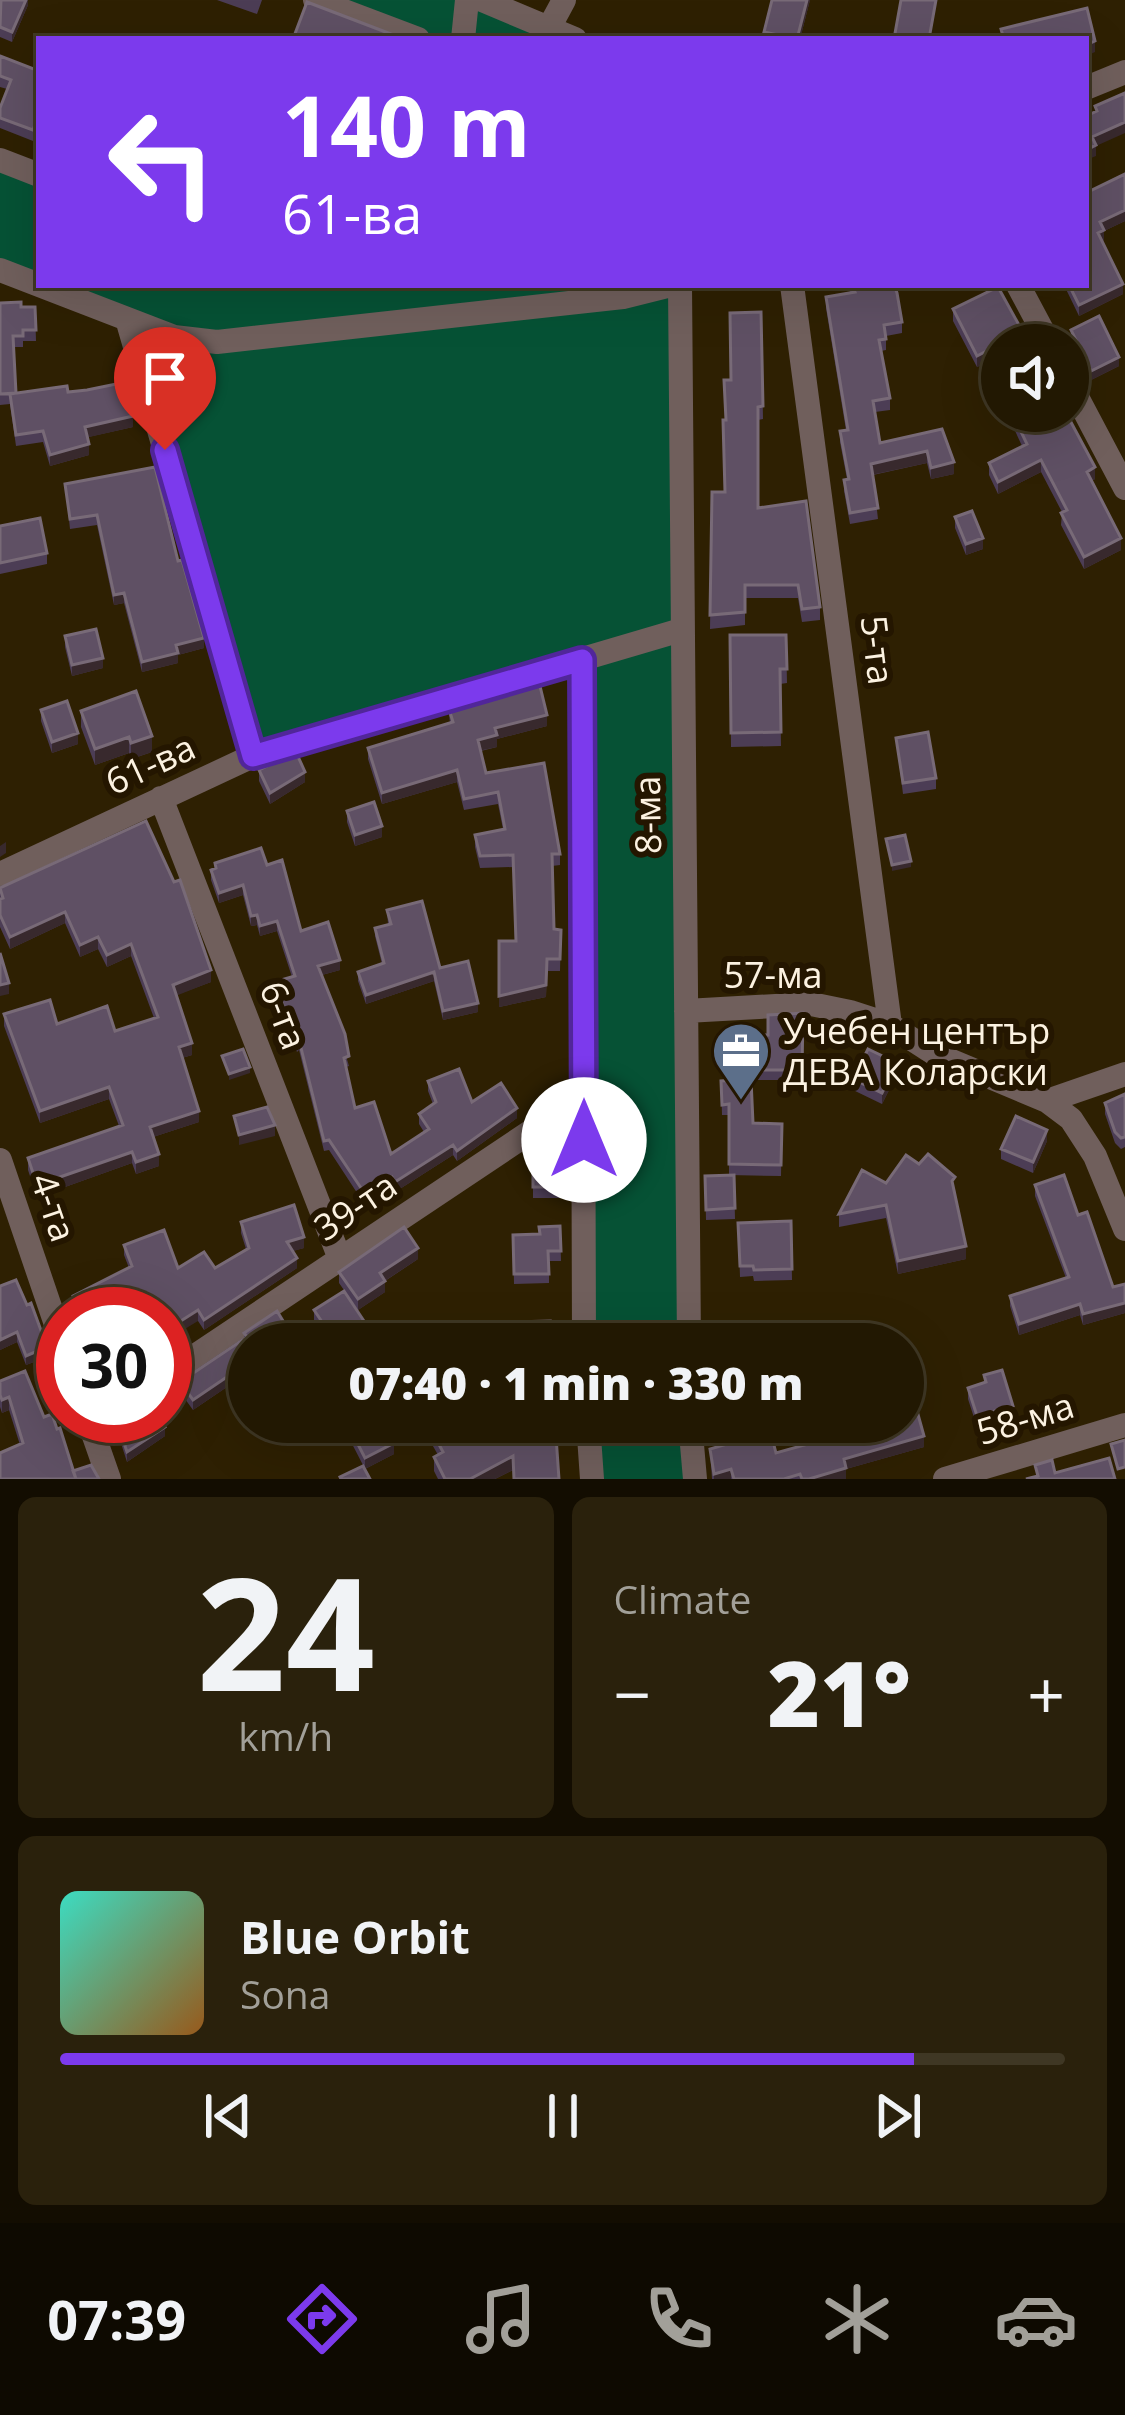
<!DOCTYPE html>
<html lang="en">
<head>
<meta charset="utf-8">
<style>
	:root { --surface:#221802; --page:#2a210c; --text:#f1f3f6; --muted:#a2a099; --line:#3f3724; --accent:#7c3aed }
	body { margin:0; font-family:"Open Sans",sans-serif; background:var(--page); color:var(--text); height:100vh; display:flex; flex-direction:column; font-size:45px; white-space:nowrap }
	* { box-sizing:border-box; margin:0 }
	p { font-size:39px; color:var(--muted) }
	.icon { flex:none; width:66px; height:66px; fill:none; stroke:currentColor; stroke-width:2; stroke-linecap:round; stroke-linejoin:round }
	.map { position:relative; height:1479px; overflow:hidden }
	.sheet { display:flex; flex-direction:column; gap:18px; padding:18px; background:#130d01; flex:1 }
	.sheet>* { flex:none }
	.banner { position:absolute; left:36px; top:36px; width:1053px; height:252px; border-radius:0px; box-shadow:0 12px 48px #0002,0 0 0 3px var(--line); background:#7c3aed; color:#fff; overflow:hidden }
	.tools { position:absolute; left:981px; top:324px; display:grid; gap:24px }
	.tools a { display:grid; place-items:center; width:108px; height:108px; border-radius:50%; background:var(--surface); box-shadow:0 12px 48px #0002,0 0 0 3px var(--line); font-size:60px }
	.speed { position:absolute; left:36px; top:1287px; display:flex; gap:24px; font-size:60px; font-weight:700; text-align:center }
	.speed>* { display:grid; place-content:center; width:156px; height:156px; border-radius:50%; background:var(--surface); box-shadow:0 12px 48px #0002,0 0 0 3px var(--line); line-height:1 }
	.speed .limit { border:18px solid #d22; background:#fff; color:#111 }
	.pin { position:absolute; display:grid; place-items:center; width:102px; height:102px; color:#fff; margin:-123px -51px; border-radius:50% 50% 50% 0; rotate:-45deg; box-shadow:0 0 12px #0007 }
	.pin .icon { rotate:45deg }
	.me { position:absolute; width:132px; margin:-66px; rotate:0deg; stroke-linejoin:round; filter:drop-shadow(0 0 9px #0008) }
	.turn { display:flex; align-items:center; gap:42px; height:252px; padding:0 48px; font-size:54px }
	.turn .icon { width:156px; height:156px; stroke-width:2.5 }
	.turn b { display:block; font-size:84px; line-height:102px }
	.big { font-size:90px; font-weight:800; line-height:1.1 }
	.sheet .tile { flex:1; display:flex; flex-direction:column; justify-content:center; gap:18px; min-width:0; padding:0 42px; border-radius:18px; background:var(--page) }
	.sheet .dial { align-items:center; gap:0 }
	.dial b { font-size:156px; line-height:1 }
	.song { display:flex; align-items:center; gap:36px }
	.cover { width:144px; height:144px; border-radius:18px; background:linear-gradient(135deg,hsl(170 70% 55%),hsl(30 70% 35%)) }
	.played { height:12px; border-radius:6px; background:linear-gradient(90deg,var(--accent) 85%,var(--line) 85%) }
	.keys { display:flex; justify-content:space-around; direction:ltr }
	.heat { display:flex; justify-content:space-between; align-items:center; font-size:66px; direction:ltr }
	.sheet .tiles { flex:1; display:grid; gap:18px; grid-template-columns:1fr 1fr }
	.tile:last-child { grid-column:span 2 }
	.trip { position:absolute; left:228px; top:1323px; width:696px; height:120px; border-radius:60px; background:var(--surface); box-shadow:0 12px 48px #0002,0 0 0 3px var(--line); font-weight:800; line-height:120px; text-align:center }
	.tabs { display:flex; height:192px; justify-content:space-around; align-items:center; background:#0e0a01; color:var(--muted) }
	.tabs .icon { width:84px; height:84px }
	.tabs .active { color:var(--accent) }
	.tabs b { font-size:54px; color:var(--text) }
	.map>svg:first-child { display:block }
	.green { fill:#065235 }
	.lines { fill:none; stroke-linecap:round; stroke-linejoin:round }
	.minor { stroke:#705f5c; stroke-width:24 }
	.wall { fill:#4c3d55 }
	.shaded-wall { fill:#38292d }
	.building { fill:#5f5064; stroke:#786a77; stroke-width:3 }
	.route-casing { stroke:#51269a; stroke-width:30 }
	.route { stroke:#7c3aed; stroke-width:21 }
	.labels { text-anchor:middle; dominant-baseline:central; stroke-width:12; stroke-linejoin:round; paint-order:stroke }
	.street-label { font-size:36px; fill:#fcf2e1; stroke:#241600 }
	.poi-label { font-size:36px; fill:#fcf2e1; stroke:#241600; text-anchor:start }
</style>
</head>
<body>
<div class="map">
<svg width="1125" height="1479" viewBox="0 0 1125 1479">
	<rect width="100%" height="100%" fill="#2e2002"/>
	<path class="green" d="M315,0h165l95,39h-157z
		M0,160l39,15v110h641l9,1059h-105l-2,-683 -329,95 -126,-436 -127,-50z
		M588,1422h102l5,57h-103z"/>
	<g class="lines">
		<path class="minor" d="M315,0l103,39
			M482,0l93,39
			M550,26l14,-26
			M463,39l4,-39
			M1086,88l39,-16
			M0,160l39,15
			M0,270l174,67 43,5 406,-45 48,-12
			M680,285l9,1059
			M792,285l98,740
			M1018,285l32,60
			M127,319l126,437
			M1068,380l57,108
			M582,660l2,684
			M161,798l179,461
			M0,874l253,-118 428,-126
			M686,1011l125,-7 39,8 40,13 45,29 112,47 24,18 24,37 30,73
			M1047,1101l78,-27
			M0,1160l63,185
			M165,1376l419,-280
			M87,1416l22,63
			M588,1422l4,57
			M690,1422l5,57
			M945,1479l180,-54"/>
	</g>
	<path class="wall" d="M28,0v5l-16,37 -12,-5v-35z
		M217,0h45l-5,14z
		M772,0h38l-10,39h-36z
		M0,56l39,15 -6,70 -33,-13v-20l7,-19 -7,-2z
		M1125,174v47l-21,10v9l-2,1 21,53 -44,22 -15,-31h22v-92z
		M847,285h47l8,37v11l-16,3v14l-5,1 9,47v12l-15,2 5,31 62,-14 12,45 -23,5 -4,-16 -54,12 5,44 -28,5 -6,-33v-11l3,-1 -7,-37v-11l6,-1 -20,-122v-11l24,-5z
		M0,303l21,4h14l1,34h-13v6h-10l3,46 52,-1 65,35 -45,10 1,18 -39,11 -7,-24 -27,4 -6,-42 -10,1z
		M953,309l49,36v20l-4,-8 -21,10 -24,-46z
		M761,312l2,107 -5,1v88l62,99v13l-18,2 -4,-24h-53v27l-35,4 2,-137h12l2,-72 5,-40z
		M1071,330l48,36 -28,14 -20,-42z
		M1006,411h59l30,68 -4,2 30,69 -37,19 -23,-44 1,-13 -21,-40 -43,22 -9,-19v-12l33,-17z
		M65,484l113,77 26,87 -26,7v8l-36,9 -18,-69 -10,2 -17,-80 -27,4z
		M955,517l28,32 -17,6 -11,-27z
		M0,526l47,27v11l-47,10z
		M730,635h56l1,48 -7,1 1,62 -50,1z
		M65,636l38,32 -31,8 -7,-29z
		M448,706l99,20 -50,13v8l-16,4 5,22 74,81v11l-8,1 2,63 7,1 -1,41h-13l-1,26 -47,10 16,-66 -2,-74 -33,1 -5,-21v-12l28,-6 -5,-25 -34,6 -7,-28 -75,22 -14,-45v-11l82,-25z
		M41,710l37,34 -26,9 -11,-32z
		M81,711l71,41 -21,7 -2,-6 -34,12 -14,-38z
		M896,738l40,40v11l-33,5z
		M259,770l46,12 -35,22 -11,-23z
		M347,811l35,26 -27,9 -8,-24z
		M146,821l65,161 -35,13 16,60 -10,3 17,64 -46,15 6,29 -23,8 -4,-11 -95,34 -9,-27v-12l91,-32 -10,-27 -69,24 -36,-97v-12l111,17 39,-13 -23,-62 -24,11 -9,-18 -18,8 -15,-34 -55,26 -10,-22v-39z
		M215,863l52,2 34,66 39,39 -18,5 27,91 -3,1 9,41 36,46 33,-22 -5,-8v-10l14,-10 -5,-13v-10l44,21 45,16 -60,43 -4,-6 -58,37 -3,-5 -27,18 -36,-55 -5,1 -25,-101 -2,2 -23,-60v-10l18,-5 -15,-46 -17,5 -3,-11 -6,1 -8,-31 -24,8 -8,-23v-10l4,-2z
		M387,910l53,58 38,44 -35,8 -9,-39 -68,23 -8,-23v-9l24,-8 -7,-28v-8l13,-4z
		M803,1013l-1,67h-50l1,-45h15z
		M897,1074l-15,30 -29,-14v-11z
		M721,1081l32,42 29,1 -1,52 -52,-1v-60h-7z
		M1125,1094v53l-4,2 -6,-6 -10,-29v-11z
		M563,1135v63h-30v-29l-9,-13v-11z
		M1047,1141l-14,32 -32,-14v-10z
		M734,1175l1,44 -29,1 -1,-44z
		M886,1183l69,7 11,69 -68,15 -12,-56 -47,9v-13z
		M1035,1185l43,30 35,72 12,-3v29l-42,12 -3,-10 -61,20 -9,-29v-10l56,-18 -31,-82z
		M791,1221l1,59 -38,1 -1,-5 -13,1 -2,-54z
		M241,1222l63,26 -12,3 5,17 -93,62 -6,-9 -33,-7h-90l-2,-18 56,-28 -5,-13v-10l54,23h37l31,-19 -5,-16z
		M560,1226l1,35h-12v22l-35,1 -1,-49 27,-1z
		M418,1259l-33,22v11l-27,18 -19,-27v-11z
		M0,1286l47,71 -21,8 -9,-23 -17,8z
		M314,1310l52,25 -14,9h-22l-16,-23z
		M780,1322h27v22h-27z
		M244,1333l47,10 -42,1v28l-56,38 -13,-18v-10l64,-43z
		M984,1375l29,42 -36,10 -9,-28v-11l16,-5z
		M0,1381l44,36 29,54 -73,8 20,-34 -11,-35 -7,3 -2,-6z
		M424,1422h32l7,13 50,35 -18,9h-57l-4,-8v-14l4,-2 -14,-25z
		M727,1422h41l8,31 83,-24 -1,-7h45l21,25 -78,22v10h-134l-2,-30 21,-6z
		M118,1425l47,11 -38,26 -9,-28z
		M349,1427l45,27 -29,15 -16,-31z"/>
	<path class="shaded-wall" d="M26,0h2v5l-16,37v-10z
		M807,0h3l-10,39h-3z
		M1095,41v11l-9,4v-11z
		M39,114v11l-6,16v-11z
		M1125,122v11l-29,13v10l-10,4v-10l6,-13z
		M1125,210v11l-21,10v9l-6,3 2,-21z
		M1123,284v10l-44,22v-11z
		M998,345v12l-21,10v-11z
		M1119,357v9l-28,14v-9z
		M133,416v11l-48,11v-11z
		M89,444v11l-39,11v-11z
		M927,451v12l-56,12v-11z
		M1041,460v12l-43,22v-12z
		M954,462v12l-23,5v-11z
		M1095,467v12l-8,5v-12z
		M983,538v11l-17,6v-11z
		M1121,538v12l-37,19v-12z
		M124,593v10l-10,2v-10z
		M204,638v10l-26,7v8l-36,9v-10l34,-17z
		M103,658v10l-31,8v-11z
		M547,715v11l-50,13v8l-19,4v-11l17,-12z
		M78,733v11l-26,9v-11z
		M152,736v16l-21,7v-16z
		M129,737v16l-34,12v-16z
		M457,770v12l-75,22v-11z
		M305,772v10l-35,22v-11z
		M382,826v11l-27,9v-11z
		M6,842v11l-6,4v-11z
		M911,861v6l-19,4v-6z
		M243,885v10l-24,8v-10z
		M65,912v11l-55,26v-12z
		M257,915v10l-6,1v-10z
		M277,921v10l-17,5v-10z
		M98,937v12l-18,8v-12z
		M131,944v12l-24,11v-12z
		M340,960v10l-22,6v-10z
		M211,970v12l-38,15v-12z
		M434,972v9l-68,23v-9z
		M9,983v11l-9,2v-11z
		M546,985v12l-47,10v-11z
		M478,1003v9l-35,8v-9z
		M192,1043v12l-13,4v-12z
		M897,1063v11l-15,30v-11z
		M250,1067v6l-21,7v-6z
		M109,1087v12l-69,24v-12z
		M517,1108v10l-60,43v-10z
		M199,1111v11l-49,16v-11z
		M275,1125v11l-36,9v-10z
		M1047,1130v11l-14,32v-11z
		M453,1145v10l-58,37v-10z
		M132,1152v11l-95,34v-12z
		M159,1154v12l-23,8v-12z
		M392,1177v10l-27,18v-11z
		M304,1237v11l-17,5v-11z
		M966,1246v13l-68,15v-13z
		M418,1248v11l-38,25v-11z
		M297,1258v10l-93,62v-10z
		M385,1281v11l-27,18v-11z
		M1125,1303v10l-42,12v-11z
		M1080,1304v11l-61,20v-11z
		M198,1310v11l-33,20v-10z
		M366,1324v11l-14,9h-15z
		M17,1332v10l-17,8v-10z
		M291,1334v10h-15z
		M47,1347v10l-21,8v-9z
		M249,1362v10l-56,38v-10z
		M9,1397v13l-7,3v-13z
		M1013,1406v11l-36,10v-11z
		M322,1422h9v3l-44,13v-5z
		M165,1427v9l-38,26v-10z
		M924,1436v11l-78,22v10h-37l35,-20z
		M394,1443v11l-29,15v-11z
		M513,1456v14l-18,9h-25z
		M731,1469v10h-17v-5z"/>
	<path class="building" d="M1,0h25l-14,32 -12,-5z
		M772,0h35l-10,39 -33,-7z
		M901,0h35l-7,39h-35z
		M307,2l97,37h-111z
		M1087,8l8,33 -9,4v-6h-100l17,-3 -2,-7z
		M0,56l39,15v43l-6,16 -33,-12v-10l11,-28 -11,-4z
		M1125,93v29l-33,15 4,8 -10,5v-34l11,-5 -2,-5z
		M1125,174v36l-25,12 4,8 -6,3 25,51 -44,21 -10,-20h17v-92z
		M852,285h42l3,8 5,29 -18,3 2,14 -7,1 11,58 -17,3 7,42 62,-14 12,33 -23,6 -4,-17 -56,13 7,44 -28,5 -6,-33 5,-1 -9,-48 8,-1 -22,-133 29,-5z
		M998,287l32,58h-28v8l-4,-8 -21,11 -24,-47z
		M21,302v5h14l1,23h-13v6h-10l3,57 -16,1v-91z
		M761,312l2,94 -5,1v101l48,-7 14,106 -18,2 -4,-24h-53v27l-35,3 2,-123h13l-2,-72h3l-2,-40h7l-1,-67z
		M1099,316l20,41 -28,14 -20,-41z
		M126,382l7,34 -48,11 4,17 -39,11 -7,-24 -27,4 -6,-41 57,-8 1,6 19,-2z
		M1011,411h54l30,56 -8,5 34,66 -37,19 -23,-44 6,-3 -26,-50 -43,22 -9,-19 38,-19z
		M155,467l23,94 4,-1 22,78 -28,7 2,8 -36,9 -18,-69 -10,2 -17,-80 -27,4 -5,-35z
		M972,511l11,27 -17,6 -11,-27z
		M40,518l7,35 -47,10v-37z
		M96,629l7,29 -31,7 -7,-29z
		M730,635h56l1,34h-7l1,63 -50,1z
		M539,682l8,33 -52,13 2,7 -19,5 8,33 58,-10 16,91h-8l2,75 7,1 -1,29h-13l-1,26 -47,11v-55h17l-3,-86 -33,1 -5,-21 30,-6 -7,-37 -34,7 -7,-29 -75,23 -14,-45 85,-26 -5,-16z
		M136,691l16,45 -21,7 -2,-6 -34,12 -14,-38z
		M67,701l11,32 -26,9 -11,-32z
		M928,732l8,46 -33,5 -7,-45z
		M296,752l9,20 -35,21 -11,-23z
		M374,802l8,24 -27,9 -8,-24z
		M146,821l28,61 6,-2 31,90 -38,15 19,58 -13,4 20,64 -49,16 9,27 -23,8 -4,-10 -95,33 -9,-27 95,-33 -14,-38 -69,24 -36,-97 46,-14 7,24 50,-18 8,25 43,-14 -27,-73 -24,11 -9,-18 -18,8 -15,-33 -55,25 -10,-22v-16l3,-1 -3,-10z
		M905,835l6,26 -19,4 -6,-26z
		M261,848l6,17 15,-5 19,71 27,-9 12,38 -22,6 27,68 4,22 -5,2 11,50 19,-6 17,52 38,-25 -10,-15 17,-12 -8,-21 31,-12 13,33 29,-19 16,25 -60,43 -4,-6 -58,37 -3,-5 -27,17 -36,-54 -5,1 -25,-101 -2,2 -23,-60 21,-6 -18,-55 -17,5 -3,-11 -6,1 -8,-31 -24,8 -8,-23 5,-2 -1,-5z
		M422,901l18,67 28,-7 10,42 -35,8 -9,-39 -68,23 -8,-23 26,-9 -9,-35 16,-4 -4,-14z
		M0,953l9,30 -9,2z
		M803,1013l-1,57h-50l1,-35h15v-20z
		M243,1049l7,18 -21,7 -7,-18z
		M868,1049l29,14 -15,30 -29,-14z
		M751,1079l2,44 29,1 -1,41 -52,-1v-60l-7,1 -1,-24z
		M1125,1094v43l-4,1 -6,-6 -10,-29z
		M267,1107l8,18 -36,10 -5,-19z
		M1016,1116l31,14 -14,32 -32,-13z
		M546,1130l17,5v52h-30v-28l-9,-14z
		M928,1154l27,23 -3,4 14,65 -68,15 -12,-56 -47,9 23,-44 24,13 20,-28 13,9z
		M734,1175l1,33 -29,2 -1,-34z
		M1064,1175l14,40 9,-3 26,75 12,-3v19l-42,11 -3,-10 -61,20 -9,-28 59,-19 -34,-92z
		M294,1205l10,32 -17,5 10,16 -93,62 -6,-10 -33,21v-17h-19l-1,-2 -3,2h-63l-6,-18 59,-30 -8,-21 40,-15 14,38 26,-16 11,16 34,-20 -8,-26z
		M791,1221l1,48 -38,1 -1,-4h-13l-2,-43z
		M560,1226l1,25h-13l1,23h-35l-1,-39 27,-1 -1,-7z
		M404,1227l14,21 -38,25 5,8 -27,18 -19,-27z
		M16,1280l11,25 4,-2 16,44 -21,9 -9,-24 -17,8v-54z
		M344,1291l22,33 -29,20 -23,-34z
		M277,1311l14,23 -15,10h-27v18l-56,38 -13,-18 67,-45 -3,-4z
		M550,1321l-1,6h16v17h-53v-22z
		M780,1322h27v18h-27z
		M726,1324h40v20h-39z
		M410,1329l17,15h-12l-7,-13z
		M1002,1370l11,36 -36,10 -9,-28 18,-6 -2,-7z
		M25,1371l19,46 8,-3 5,15 3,-1 16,51h-76v-26l23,-10 -14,-46 -7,3 -2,-5v-14z
		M914,1400l10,36 -80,23 2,9 -37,11h-7l-2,-5 -16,5h-50l-3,-10 -17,5 -4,-25 24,-7 -5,-20h39l8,31 86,-24 -2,-7h43v-19z
		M131,1416h27l7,11 -38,25 -9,-27z
		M283,1422h39l-35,11z
		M359,1422h24l11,21 -29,15 -16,-31z
		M427,1422h29l7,13 22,-13h70l4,57h-45l-1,-23 -43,23h-25l-11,-22 9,-5z
		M1125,1440v27l-7,2 -7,-25z
		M1109,1458l6,21h-89l12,-3 -3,-11 17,-5 3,13z
		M91,1465l8,14h-23l-3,-8z
		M363,1466l7,13h-29l-1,-2z"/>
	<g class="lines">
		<defs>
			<path id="route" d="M165,450l88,306 329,-96 2,480"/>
		</defs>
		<use href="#route" class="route-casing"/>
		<use href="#route" class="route"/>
	</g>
	<defs>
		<symbol id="office-pin" viewBox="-11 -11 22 30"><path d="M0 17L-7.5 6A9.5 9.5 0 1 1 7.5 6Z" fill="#5c6f8a" stroke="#241600"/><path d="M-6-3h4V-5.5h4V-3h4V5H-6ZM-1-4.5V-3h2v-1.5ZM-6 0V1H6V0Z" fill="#fff"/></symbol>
	</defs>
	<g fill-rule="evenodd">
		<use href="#office-pin" x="708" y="1018" width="66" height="90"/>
	</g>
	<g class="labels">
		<g class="street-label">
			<text transform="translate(878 650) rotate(83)">5-та</text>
			<text transform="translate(150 764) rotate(-25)">61-ва</text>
			<text transform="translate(647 815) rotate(-91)">8-ма</text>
			<text x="773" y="974">57-ма</text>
			<text transform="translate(284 1015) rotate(69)">6-та</text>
			<text transform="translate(355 1206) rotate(-34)">39-та</text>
			<text transform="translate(54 1207) rotate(71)">4-та</text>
			<text transform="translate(1025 1418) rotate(-17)">58-ма</text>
		</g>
		<g class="poi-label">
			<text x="783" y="1030">Учебен център<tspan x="783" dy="41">ДЕВА Коларски</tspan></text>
		</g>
	</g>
</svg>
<div class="tools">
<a><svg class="icon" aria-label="sound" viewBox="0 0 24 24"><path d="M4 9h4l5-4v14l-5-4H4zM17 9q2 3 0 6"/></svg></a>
</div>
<div class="speed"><div class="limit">30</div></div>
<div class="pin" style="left:165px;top:450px;background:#d93025"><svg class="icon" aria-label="arrive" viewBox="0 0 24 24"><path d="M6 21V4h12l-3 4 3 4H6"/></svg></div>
<svg class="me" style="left:584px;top:1140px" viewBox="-20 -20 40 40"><circle r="19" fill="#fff"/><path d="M0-13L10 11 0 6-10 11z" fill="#7c3aed"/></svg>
<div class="trip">07:40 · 1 min · 330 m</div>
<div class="banner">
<div class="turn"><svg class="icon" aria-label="left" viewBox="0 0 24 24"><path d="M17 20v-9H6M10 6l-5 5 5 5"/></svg><div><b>140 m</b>61-ва</div></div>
</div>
</div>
<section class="sheet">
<div class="tiles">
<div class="tile dial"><b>24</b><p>km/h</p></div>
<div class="tile"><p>Climate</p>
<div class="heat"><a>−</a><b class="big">21°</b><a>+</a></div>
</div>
<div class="tile">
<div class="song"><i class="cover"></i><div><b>Blue Orbit</b><p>Sona</p></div></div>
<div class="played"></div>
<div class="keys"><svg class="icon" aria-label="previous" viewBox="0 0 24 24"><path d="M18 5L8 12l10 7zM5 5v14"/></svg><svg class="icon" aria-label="pause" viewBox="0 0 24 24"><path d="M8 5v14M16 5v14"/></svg><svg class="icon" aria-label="next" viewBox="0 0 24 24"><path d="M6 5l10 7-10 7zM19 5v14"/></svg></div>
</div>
</div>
</section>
<nav class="tabs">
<b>07:39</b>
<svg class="icon active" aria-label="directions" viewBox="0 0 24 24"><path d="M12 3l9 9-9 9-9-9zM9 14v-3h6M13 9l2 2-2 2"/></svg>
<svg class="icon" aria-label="music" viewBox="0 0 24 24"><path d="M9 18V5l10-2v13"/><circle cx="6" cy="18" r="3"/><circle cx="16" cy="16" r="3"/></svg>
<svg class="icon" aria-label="phone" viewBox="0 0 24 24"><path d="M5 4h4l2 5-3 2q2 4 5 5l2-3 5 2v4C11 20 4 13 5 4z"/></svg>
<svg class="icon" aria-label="climate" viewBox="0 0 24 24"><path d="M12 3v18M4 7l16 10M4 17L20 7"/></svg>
<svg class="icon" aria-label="car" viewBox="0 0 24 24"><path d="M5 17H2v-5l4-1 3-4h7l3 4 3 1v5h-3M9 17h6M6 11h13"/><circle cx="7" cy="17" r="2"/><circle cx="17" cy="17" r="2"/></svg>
</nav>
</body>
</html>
